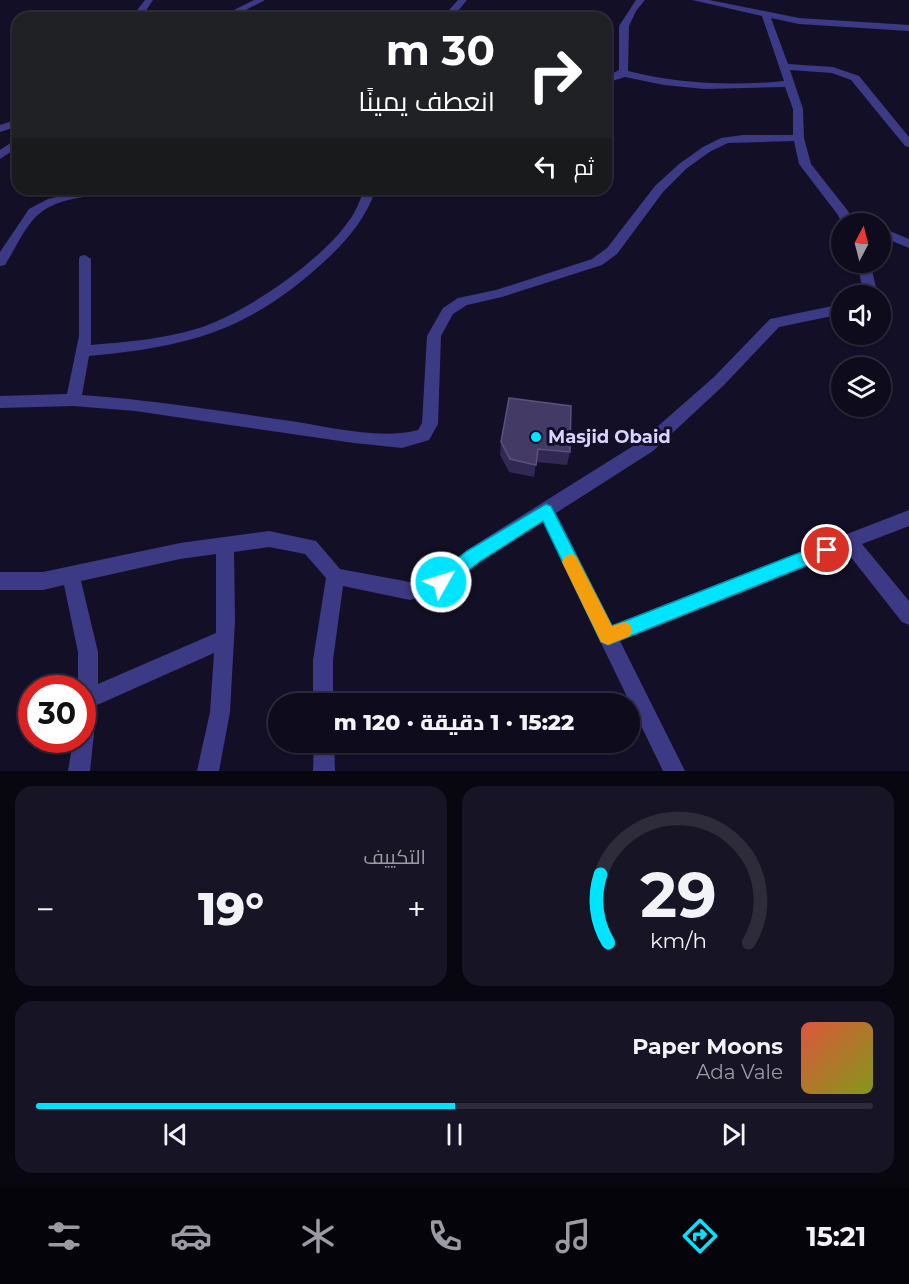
<!DOCTYPE html>
<html lang="ar">
<head>
<meta charset="utf-8">
<style>
	:root { --surface:#0e0b1c; --page:#171425; --text:#f1f3f6; --muted:#9b9ba3; --line:#2e2b3b; --accent:#00e5ff }
	body { margin:0; font-family:Montserrat,Cairo,sans-serif; background:var(--page); color:var(--text); direction:rtl; height:100vh; display:flex; flex-direction:column; font-size:22px; white-space:nowrap }
	* { box-sizing:border-box; margin:0 }
	p { font-size:20px; color:var(--muted) }
	.icon { flex:none; width:33px; height:33px; fill:none; stroke:currentColor; stroke-width:2; stroke-linecap:round; stroke-linejoin:round }
	.map { position:relative; height:771px; overflow:hidden; direction:ltr }
	.sheet { display:flex; flex-direction:column; gap:15px; padding:15px; background:#08060f; flex:1 }
	.sheet>* { flex:none }
	.hud { position:absolute; left:12px; top:12px; width:600px; height:183px; border-radius:18px; box-shadow:0 2px 4px #0004,0 0 0 2px var(--line); direction:rtl; background:#202124; color:#fff; overflow:hidden }
	.needle { width:39px; rotate:7deg }
	.controls { position:absolute; left:831px; top:213px; display:grid; gap:12px }
	.controls a { display:grid; place-items:center; width:60px; height:60px; border-radius:50%; background:var(--surface); box-shadow:0 2px 4px #0004,0 0 0 2px var(--line); font-size:30px }
	.speed { position:absolute; left:18px; top:675px; display:flex; gap:12px; font-size:30px; font-weight:700; text-align:center }
	.speed>* { display:grid; place-content:center; width:78px; height:78px; border-radius:50%; background:var(--surface); box-shadow:0 2px 4px #0004,0 0 0 2px var(--line); line-height:1 }
	.speed .limit { border:9px solid #d22; background:#fff; color:#111 }
	.pin { position:absolute; display:grid; place-items:center; width:51px; height:51px; color:#fff; margin:-26px; border:3px solid #fff; border-radius:50%; box-shadow:0 2px 6px #0007 }
	.me { position:absolute; width:66px; margin:-33px; rotate:51deg; stroke-linejoin:round; filter:drop-shadow(0 0 4px #0008) }
	.turn { display:flex; align-items:center; gap:21px; height:126px; padding:0 18px; font-size:27px }
	.turn .icon { width:78px; height:78px; stroke-width:2.5 }
	.turn b { display:block; font-size:42px; line-height:51px }
	.then { display:flex; align-items:center; height:57px; padding:0 18px; background:#0003; gap:12px; font-size:22px }
	.big { font-size:45px; font-weight:800; line-height:1.1 }
	.sheet .widget { flex:1; display:flex; flex-direction:column; justify-content:center; gap:9px; min-width:0; padding:0 21px; border-radius:18px; background:var(--page) }
	.sheet .dial { align-items:center; gap:0 }
	.dial svg { height:156px; overflow:visible; fill:none; stroke:var(--line); stroke-width:7; stroke-linecap:round; text-anchor:middle }
	.dial text { fill:var(--text); stroke:none }
	.song { display:flex; align-items:center; gap:18px }
	.cover { width:72px; height:72px; border-radius:9px; background:linear-gradient(135deg,hsl(10 70% 55%),hsl(70 70% 35%)) }
	.played { height:6px; border-radius:3px; background:linear-gradient(90deg,var(--accent) 50%,var(--line) 50%) }
	.keys { display:flex; justify-content:space-around; direction:ltr }
	.heat { display:flex; justify-content:space-between; align-items:center; font-size:33px; direction:ltr }
	.sheet .tiles { flex:1; display:grid; gap:15px; grid-template-columns:1fr 1fr }
	.widget:last-child { grid-column:span 2 }
	.trip { position:absolute; left:268px; top:693px; width:372px; height:60px; border-radius:30px; background:var(--surface); box-shadow:0 2px 4px #0004,0 0 0 2px var(--line); font-weight:800; line-height:60px; text-align:center; direction:rtl }
	.dock { display:flex; height:96px; justify-content:space-around; align-items:center; background:#06040b; color:var(--muted) }
	.dock .icon { width:42px; height:42px }
	.dock .current { color:var(--accent) }
	.dock b { font-size:27px; color:var(--text) }
	.map>svg:first-child { display:block }
	.lines { fill:none; stroke-linecap:round; stroke-linejoin:round }
	.minor { fill:#3d3a85; fill-rule:evenodd }
	.wall { fill:#312854 }
	.building { fill:#433a66; stroke:#5a527e; stroke-width:1.5 }
	.route { fill:#00e5ff; stroke:#0095a6; stroke-width:1.5 }
	.slow { fill:#f59e0b }
	.poi-dot { fill:#00e5ff; stroke:#130f26; stroke-width:2 }
	.labels { text-anchor:middle; dominant-baseline:central; stroke-width:6; stroke-linejoin:round; paint-order:stroke }
	.poi-label { font-size:18px; font-weight:bold; fill:#d9d4ff; stroke:#130f26; text-anchor:start }
</style>
</head>
<body>
<div class="map">
<svg width="909" height="771" viewBox="0 0 909 771">
	<rect width="100%" height="100%" fill="#130f26"/>
	<g class="lines">
		<path class="minor" d="M145,0h8l-12,18h-10z
			M254,0h11l-35,18h-12z
			M458,0h9l-15,18h-10z
			M636,0h9l-9,11 -7,15 -1,45c51,13 103,15 156,10l-22,-65 -70,-16h17l90,18 110,7v6l-110,-7 -28,-6 17,46 45,3 26,9 50,61v10l-4,-1 -54,-66 -19,-7 -42,-3 13,39 1,29 7,26 37,47 6,13h-12l-4,-9 -39,-51 -5,-23 -66,2 -17,8 -24,17 -24,24 -46,62 -15,11 -100,32 -35,8 -14,9 -12,22 -3,88 -9,16 -27,8 -48,-5 -219,-32 -62,-5 -73,2v-12l67,-2 12,-58v-77l1,-3 5,-1 6,4v86c35,-3 71,-6 105,-16 47,-14 124,-67 152,-107 8,-10 12,-21 16,-33h12c-12,34 -33,56 -60,80 -73,64 -132,78 -227,87l-7,39c70,5 139,16 209,26 38,6 90,19 127,9l4,-7 5,-87 16,-28 15,-10 38,-8 96,-31 15,-11 48,-62 24,-22 24,-17 18,-9 22,-3h50v-26l-8,-22 -80,2 -41,-4 -39,-8 -19,6v-6l13,-7v-44z
			M18,119v7l-18,6v-7z
			M18,138v9l-18,12v-9z
			M91,189h36l-6,4c-26,3 -61,3 -82,21 -13,10 -25,37 -34,51l-5,1v-14l29,-43 19,-10z
			M880,227l29,12v9l-29,-12z
			M857,262h13l8,34h-14z
			M842,304v10l-63,13 -55,58 -71,66 -97,62 56,112 297,-115v16l-47,18 47,57v24l-7,-3 -56,-71 -226,90 65,130h-22l-121,-250 -63,41 -32,26 -6,3 -31,9 -67,-14 -10,74v44h-20v-44l13,-82 -21,-24 -36,-7 -35,5 1,69 -5,91 -11,59h-22l13,-59 4,-59 -117,52 -7,66h-22l5,-31h9v-52h-4v-36l-14,-67 -21,5h-43v-18h43l137,-29 89,-12 47,10 24,28 70,13 26,-7 31,-25 174,-109 73,-64 56,-58zM216,554v79l-118,51v-32l-17,-71 99,-22z
			M314,742h20l1,29h-22z"/>
	</g>
	<path class="wall" d="M501,442l69,10 -3,13 -31,-3 -2,15 -25,-5 -9,-17z"/>
	<path class="building" d="M509,398l62,8 -1,46 -32,-3 -2,16 -26,-6 -9,-17z"/>
	<path class="route" d="M546,504l5,2 61,120 215,-84 6,3 2,5 -2,5 -225,90 -7,-3 -58,-121 -64,41 -32,26 -6,2 -6,-2 -3,-6 3,-6 32,-25z"/>
	<path class="slow" d="M571,554l5,2 36,70 12,-4 6,2 2,6 -2,6 -22,9 -7,-3 -39,-80 3,-6z"/>
	<circle class="poi-dot" cx="536" cy="437" r="6"/>
	<g class="labels">
		<g class="poi-label">
			<text x="548" y="437">Masjid Obaid</text>
		</g>
	</g>
</svg>
<div class="controls">
<a><svg class="needle" viewBox="-14 -14 28 28"><path d="M0-13l5 13h-10z" fill="#e53935"/><path d="M0 13l5-13h-10z" fill="#9b9ba3"/></svg></a>
<a><svg class="icon" aria-label="sound" viewBox="0 0 24 24"><path d="M4 9h4l5-4v14l-5-4H4zM17 9q2 3 0 6"/></svg></a>
<a><svg class="icon" aria-label="layers" viewBox="0 0 24 24"><path d="M12 4l9 5-9 5-9-5zM3 14l9 5 9-5"/></svg></a>
</div>
<div class="speed"><div class="limit">30</div></div>
<div class="pin" style="left:827px;top:550px;background:#d93025"><svg class="icon" aria-label="arrive" viewBox="0 0 24 24"><path d="M6 21V4h12l-3 4 3 4H6"/></svg></div>
<svg class="me" style="left:441px;top:582px" viewBox="-20 -20 40 40"><circle r="17" fill="#00e5ff" stroke="#fff" stroke-width="3"/><path d="M0-11L8 9 0 5-8 9z" fill="#fff"/></svg>
<div class="trip">15:22 · 1 دقيقة · 120 m</div>
<div class="hud">
<div class="turn"><svg class="icon" aria-label="right" viewBox="0 0 24 24"><path d="M7 20v-9h11M14 6l5 5-5 5"/></svg><div><b>30 m</b>انعطف يمينًا</div></div>
<div class="then">ثم<svg class="icon" aria-label="left" viewBox="0 0 24 24"><path d="M17 20v-9H6M10 6l-5 5 5 5"/></svg></div>
</div>
</div>
<section class="sheet">
<div class="tiles">
<div class="widget dial"><svg viewBox="0 0 100 80">
<path d="M14 69A42 42 0 1 1 86 69"/>
<path d="M14 69A42 42 0 0 1 10 34" stroke="#00e5ff"/>
<text x="50" y="56" font-size="32" font-weight="700">29</text>
<text x="50" y="72" font-size="11">km/h</text>
</svg></div>
<div class="widget"><p>التكييف</p>
<div class="heat"><a>−</a><b class="big">19°</b><a>+</a></div>
</div>
<div class="widget">
<div class="song"><i class="cover"></i><div><b>Paper Moons</b><p>Ada Vale</p></div></div>
<div class="played"></div>
<div class="keys"><svg class="icon" aria-label="previous" viewBox="0 0 24 24"><path d="M18 5L8 12l10 7zM5 5v14"/></svg><svg class="icon" aria-label="pause" viewBox="0 0 24 24"><path d="M8 5v14M16 5v14"/></svg><svg class="icon" aria-label="next" viewBox="0 0 24 24"><path d="M6 5l10 7-10 7zM19 5v14"/></svg></div>
</div>
</div>
</section>
<nav class="dock">
<b>15:21</b>
<svg class="icon current" aria-label="directions" viewBox="0 0 24 24"><path d="M12 3l9 9-9 9-9-9zM9 14v-3h6M13 9l2 2-2 2"/></svg>
<svg class="icon" aria-label="music" viewBox="0 0 24 24"><path d="M9 18V5l10-2v13"/><circle cx="6" cy="18" r="3"/><circle cx="16" cy="16" r="3"/></svg>
<svg class="icon" aria-label="phone" viewBox="0 0 24 24"><path d="M5 4h4l2 5-3 2q2 4 5 5l2-3 5 2v4C11 20 4 13 5 4z"/></svg>
<svg class="icon" aria-label="climate" viewBox="0 0 24 24"><path d="M12 3v18M4 7l16 10M4 17L20 7"/></svg>
<svg class="icon" aria-label="car" viewBox="0 0 24 24"><path d="M5 17H2v-5l4-1 3-4h7l3 4 3 1v5h-3M9 17h6M6 11h13"/><circle cx="7" cy="17" r="2"/><circle cx="17" cy="17" r="2"/></svg>
<svg class="icon" aria-label="filters" viewBox="0 0 24 24"><path d="M4 7h16M4 17h16"/><circle cx="9" cy="7" r="2"/><circle cx="15" cy="17" r="2"/></svg>
</nav>
</body>
</html>
